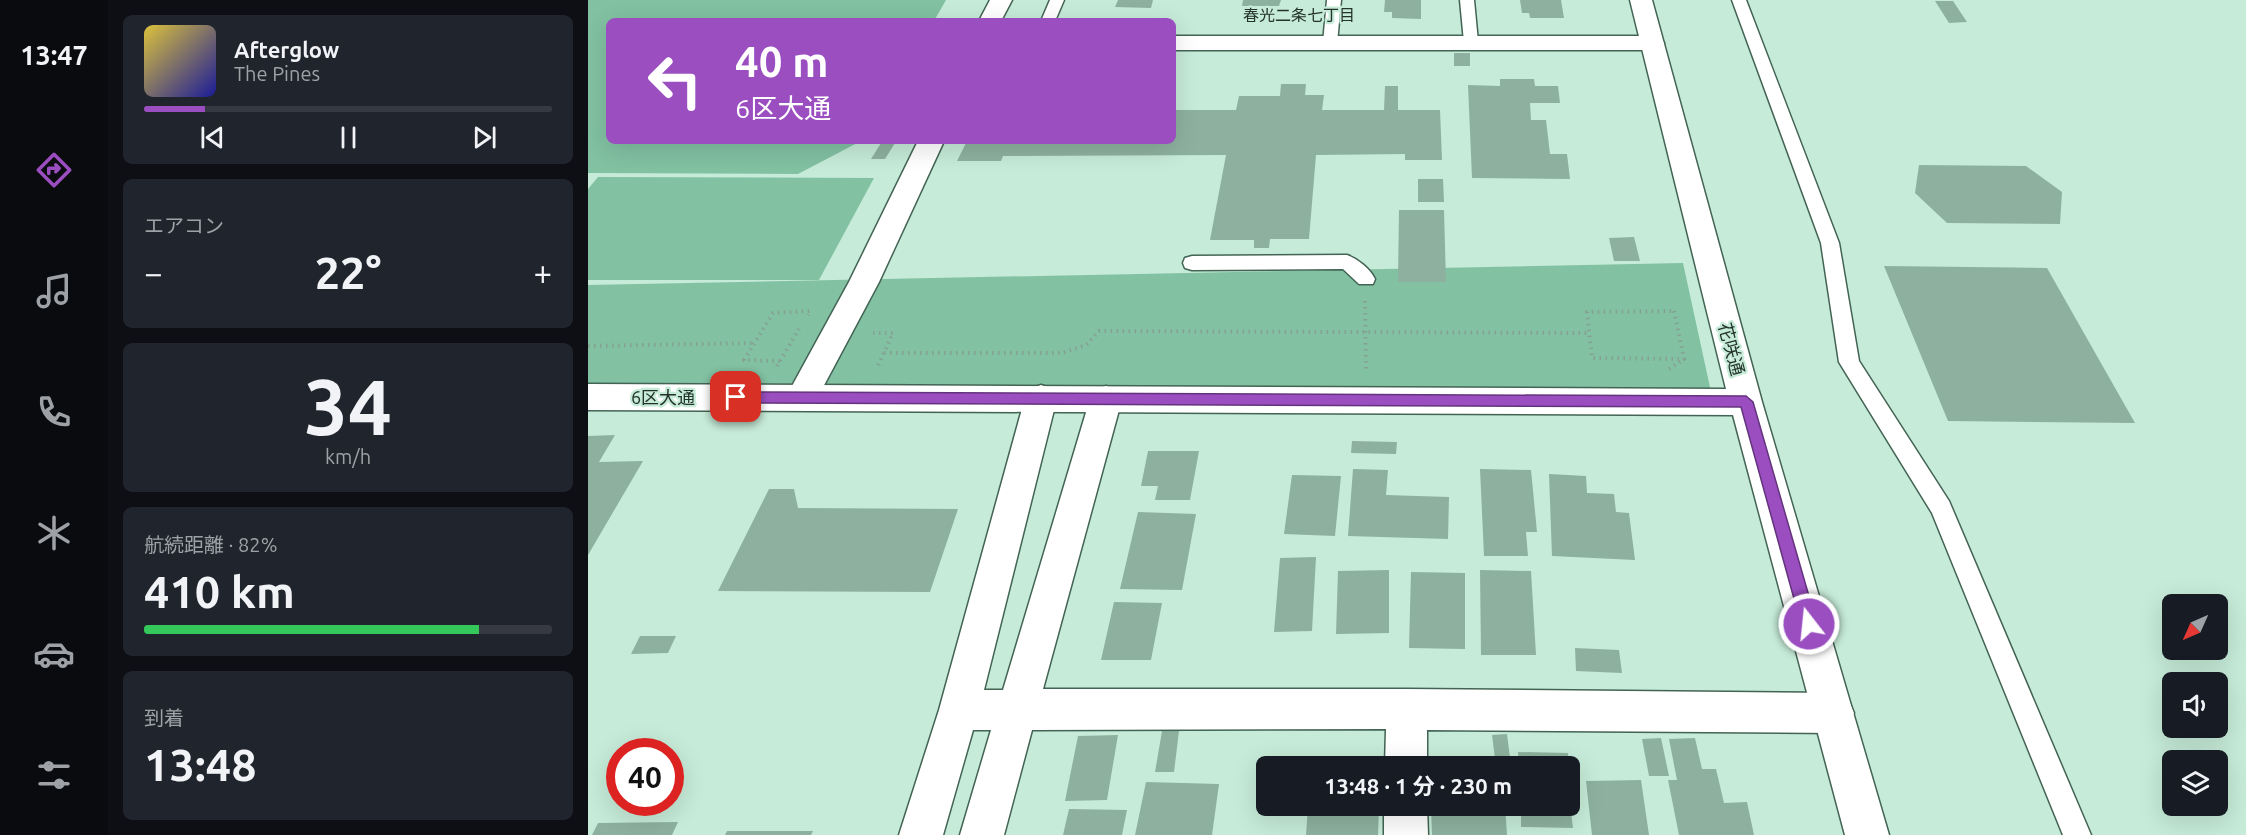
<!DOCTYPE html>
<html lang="ja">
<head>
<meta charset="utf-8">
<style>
	:root { --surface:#171b24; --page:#20242c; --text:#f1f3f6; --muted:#9ea1a6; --line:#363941; --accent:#9a4ec0 }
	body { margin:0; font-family:Ubuntu,"Noto Sans JP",sans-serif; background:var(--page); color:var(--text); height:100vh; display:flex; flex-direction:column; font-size:22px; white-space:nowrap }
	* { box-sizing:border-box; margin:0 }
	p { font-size:20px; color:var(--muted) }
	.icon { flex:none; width:33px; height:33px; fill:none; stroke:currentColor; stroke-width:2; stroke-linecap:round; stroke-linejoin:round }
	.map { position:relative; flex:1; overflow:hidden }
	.side { display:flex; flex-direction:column; gap:15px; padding:15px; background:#0d0f14; width:480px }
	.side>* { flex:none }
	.top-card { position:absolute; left:18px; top:18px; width:570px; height:126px; border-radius:9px; box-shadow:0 6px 24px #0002; background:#9a4ec0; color:#fff; overflow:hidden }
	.needle { width:39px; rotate:225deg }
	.buttons { position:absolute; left:1574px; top:594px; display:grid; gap:12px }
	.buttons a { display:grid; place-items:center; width:66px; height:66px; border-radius:9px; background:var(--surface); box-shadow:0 6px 24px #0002; font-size:30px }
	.speed { position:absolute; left:18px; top:738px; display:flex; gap:12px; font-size:30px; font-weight:700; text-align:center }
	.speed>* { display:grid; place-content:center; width:78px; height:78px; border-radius:50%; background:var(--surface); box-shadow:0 6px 24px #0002; line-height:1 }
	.speed .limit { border:9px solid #d22; background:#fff; color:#111 }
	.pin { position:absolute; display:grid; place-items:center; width:51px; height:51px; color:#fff; margin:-26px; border-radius:12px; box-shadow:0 3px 9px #0006 }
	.me { position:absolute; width:66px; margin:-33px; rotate:344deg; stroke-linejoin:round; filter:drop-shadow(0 0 4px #0008) }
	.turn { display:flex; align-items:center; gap:21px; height:126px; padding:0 30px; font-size:27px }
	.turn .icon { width:78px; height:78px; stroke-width:2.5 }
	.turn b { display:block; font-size:42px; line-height:51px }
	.big { font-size:45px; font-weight:700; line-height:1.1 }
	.side .card { flex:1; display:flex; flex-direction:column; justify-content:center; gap:9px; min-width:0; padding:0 21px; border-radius:9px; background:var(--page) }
	.side .dial { align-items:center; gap:0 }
	.dial b { font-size:78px; line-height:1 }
	.song { display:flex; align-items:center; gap:18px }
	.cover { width:72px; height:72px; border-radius:9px; background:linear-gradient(135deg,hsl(50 70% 55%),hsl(240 70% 35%)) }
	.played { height:6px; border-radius:3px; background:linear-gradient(90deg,var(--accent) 15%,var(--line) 15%) }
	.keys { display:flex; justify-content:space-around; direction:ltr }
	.heat { display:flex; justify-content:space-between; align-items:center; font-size:33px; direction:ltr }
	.charge { height:9px; border-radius:4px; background:linear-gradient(90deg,#34c759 82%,var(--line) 0) }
	.trip { position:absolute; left:668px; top:756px; width:324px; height:60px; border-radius:9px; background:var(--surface); box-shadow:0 6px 24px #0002; font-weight:700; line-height:60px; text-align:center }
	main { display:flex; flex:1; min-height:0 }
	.tab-bar { display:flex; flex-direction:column; width:108px; justify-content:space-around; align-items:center; background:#090b0e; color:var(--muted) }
	.tab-bar .icon { width:42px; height:42px }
	.tab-bar .on { color:var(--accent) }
	.tab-bar b { font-size:27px; color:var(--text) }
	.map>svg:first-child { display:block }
	.green { fill:#82c1a2 }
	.building { fill:#8eb19f }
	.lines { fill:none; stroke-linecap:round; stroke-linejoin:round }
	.service-casing { stroke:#436454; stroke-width:3 }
	.minor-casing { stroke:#436454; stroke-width:3 }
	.tertiary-casing { stroke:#436454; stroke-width:3 }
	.path { stroke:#85a192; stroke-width:4; stroke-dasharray:1.5 4.5; stroke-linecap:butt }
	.service { fill:#fff; fill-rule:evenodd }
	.minor { fill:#fff; fill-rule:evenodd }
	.tertiary { fill:#fff; fill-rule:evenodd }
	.route { fill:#9a4ec0; stroke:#64337d; stroke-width:1.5 }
	.labels { text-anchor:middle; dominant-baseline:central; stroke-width:4.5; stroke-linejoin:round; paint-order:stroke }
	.far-neighbourhood-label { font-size:16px; fill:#23322a; stroke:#c6ebd8 }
	.street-label { font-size:18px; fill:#23322a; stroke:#c6ebd8 }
</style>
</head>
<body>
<main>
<nav class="tab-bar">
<b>13:47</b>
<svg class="icon on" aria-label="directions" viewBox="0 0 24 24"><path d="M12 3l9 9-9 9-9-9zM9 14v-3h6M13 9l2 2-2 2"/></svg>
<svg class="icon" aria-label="music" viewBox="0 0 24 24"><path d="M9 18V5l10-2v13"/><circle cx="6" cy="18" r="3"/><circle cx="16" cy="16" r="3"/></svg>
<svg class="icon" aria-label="phone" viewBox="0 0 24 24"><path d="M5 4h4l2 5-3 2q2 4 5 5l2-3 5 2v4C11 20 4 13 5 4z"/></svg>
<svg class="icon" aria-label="climate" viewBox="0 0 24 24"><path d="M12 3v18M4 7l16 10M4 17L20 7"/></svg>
<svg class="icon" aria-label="car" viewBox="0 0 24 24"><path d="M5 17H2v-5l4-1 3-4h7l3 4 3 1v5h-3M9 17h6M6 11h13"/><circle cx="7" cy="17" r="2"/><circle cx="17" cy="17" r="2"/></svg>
<svg class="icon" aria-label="filters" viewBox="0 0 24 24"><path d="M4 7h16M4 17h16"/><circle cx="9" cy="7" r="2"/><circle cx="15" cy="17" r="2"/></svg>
</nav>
<section class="side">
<div class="card">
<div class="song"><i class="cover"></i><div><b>Afterglow</b><p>The Pines</p></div></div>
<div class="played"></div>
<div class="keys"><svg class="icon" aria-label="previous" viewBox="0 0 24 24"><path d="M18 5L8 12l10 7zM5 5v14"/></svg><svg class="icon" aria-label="pause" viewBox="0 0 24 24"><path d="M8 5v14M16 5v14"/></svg><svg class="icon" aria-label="next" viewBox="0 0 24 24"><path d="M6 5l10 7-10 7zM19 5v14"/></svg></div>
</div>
<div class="card"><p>エアコン</p>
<div class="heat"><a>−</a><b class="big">22°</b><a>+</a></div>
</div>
<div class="card dial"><b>34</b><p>km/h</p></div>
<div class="card"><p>航続距離 · 82%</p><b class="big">410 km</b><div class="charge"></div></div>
<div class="card"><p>到着</p><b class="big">13:48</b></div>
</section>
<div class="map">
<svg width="1658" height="835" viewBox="0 0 1658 835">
	<rect width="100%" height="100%" fill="#c6ebd8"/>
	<path class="green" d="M0,0h358l-12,21h-325v120h252l-63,33 -210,-1z
		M10,177l276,1 -55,102h-231v-91z
		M1095,263l30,138 -1125,-4v-112z"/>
	<path class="building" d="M530,0h35l-2,8 -36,-1z
		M655,0h38l-2,6h-37z
		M797,0h36v19l-29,-1v-6h-8z
		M932,0h41l3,18h-34l-1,-5h-7z
		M1347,1h18l14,21 -18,1z
		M866,53h16v13h-16z
		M912,79h34l1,7h23l2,17h-30l1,17h15l4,34h17l3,25 -98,-1 -4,-93 32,1z
		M693,84h25l-1,11h19l-2,15h62l1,-24h13v24h42l2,50h-37v-6l-89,1 -7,84h-39l-1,9h-15v-8h-44l16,-85 -223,1 -2,5h-44l10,-20h206v-31h63l3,-14h41z
		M293,143h14l-10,16h-14z
		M1331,165l107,1 36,26 -2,32 -113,-1 -32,-30z
		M830,179h25l1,23h-26z
		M811,210h45l2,72h-48z
		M1046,237l6,24h-26l-5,-23z
		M1296,266l163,2 88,155 -187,-2z
		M27,435l-16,27 44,-1 -55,94v-119z
		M764,441l45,1 -1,12 -45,-1z
		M560,451h51l-9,49h-35l3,-14h-17z
		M765,469l35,1 -2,25 63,2 -1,42 -100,-3z
		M892,469l51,1 6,62h-11l2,24h-44z
		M961,474l37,2 1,17 27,1 2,18 13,1 6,47 -83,-4z
		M704,475l49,1 -6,60 -51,-2z
		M181,489h25l4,19 160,1 -28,83 -212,-1z
		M550,512l58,2 -14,76 -62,-1z
		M728,557l-4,74 -38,1 6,-74z
		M801,570v63l-53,1 2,-63z
		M892,570l51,1 5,84h-55z
		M823,572l54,1v76l-56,-1z
		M526,602l48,1 -11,57h-50z
		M52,636h36l-8,17 -37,1z
		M987,648l44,2 3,23 -46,-2z
		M574,731h17l-5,41h-19z
		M919,734l4,32h-15l-4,-31z
		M530,735l-11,65 -42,1 13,-65z
		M1073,738l8,38h-20l-7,-37z
		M1107,738l7,31h14l8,34 23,-1 7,33h-75l-11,-55h9l-8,-41z
		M930,752l50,1 1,13h-50z
		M1053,780l8,55h-57l-6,-54z
		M558,782l73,2 -7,51h-77z
		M981,796l4,32 -52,-1v-21h48z
		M720,806h71l-1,29h-72z
		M843,806h74l2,29h-75z
		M481,809l58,1 -5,25h-59z
		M90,822l-6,13h-80l6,-12z
		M139,831h86l-2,4h-86z"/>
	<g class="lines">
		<defs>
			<path id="service" d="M462,0h14l-9,21h-14z
				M739,0h14l-4,43 -7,4 -7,-4z
				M872,0h14l4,42 -2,3h-10l-2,-3z
				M1144,0h14l93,243 20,118 90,140 142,334h-28l-131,-322 -93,-151 -18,-119z
				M759,255c11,4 23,14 28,24l-2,5h-14l-16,-15 -151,1 -7,-2 -2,-5 2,-5 7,-2z"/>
			<path id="minor" d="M402,0h22l-11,21h-22z
				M585,36h479l8,2 4,5 -4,5 -8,2h-479z
				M330,141h26l-65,141 -66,124 -11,4 -11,-4 -5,-9 63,-115z
				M453,385l11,4 5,9 -73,292h19l87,-291 5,-9 11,-4 11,4 5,9 -79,290h364l427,4 14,6 6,14 -6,14 -14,6 -407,-3v36h-42l1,-37 -354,1 -28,105h-44l31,-105h-18l-30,105h-44l40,-125 86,-312 5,-9z
				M796,806h43l1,29h-44z"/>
			<path id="tertiary" d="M1042,0h22l110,402 127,433h-44l-112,-420 -1145,-5v-26l1138,5z"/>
		</defs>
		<use href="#service" class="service-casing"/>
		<use href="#minor" class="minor-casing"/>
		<use href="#tertiary" class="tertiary-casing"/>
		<path class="path" d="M777,301l1,68
			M1086,311l10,48 -92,-1 -5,-46z
			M285,333h20l-16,35
			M0,346l165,-3
			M296,353h178l24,-8 13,-14 490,2
			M192,361l-36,-1 29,-47 37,-2 -2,4
			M189,366l22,-37
			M1081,369l15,-10"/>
		<use href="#service" class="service"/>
		<use href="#minor" class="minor"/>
		<use href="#tertiary" class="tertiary"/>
	</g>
	<path class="route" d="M148,392l1010,4 7,6 64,222 -3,5 -5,3 -6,-3 -2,-5 -60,-217 -1005,-4 -7,-6z"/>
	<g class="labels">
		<g class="far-neighbourhood-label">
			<text x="711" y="15">春光二条七丁目</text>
		</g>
		<g class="street-label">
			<text transform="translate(1144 349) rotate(75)">花咲通</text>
			<text x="75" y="397">6区大通</text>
		</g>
	</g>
</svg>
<div class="buttons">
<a><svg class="needle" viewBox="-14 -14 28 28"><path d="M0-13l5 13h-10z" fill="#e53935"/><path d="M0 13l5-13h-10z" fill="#9ea1a6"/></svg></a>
<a><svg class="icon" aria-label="sound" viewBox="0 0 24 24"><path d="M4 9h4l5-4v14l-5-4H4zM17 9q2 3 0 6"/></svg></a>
<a><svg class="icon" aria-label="layers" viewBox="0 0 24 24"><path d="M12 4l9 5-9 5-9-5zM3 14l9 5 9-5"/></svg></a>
</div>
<div class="speed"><div class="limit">40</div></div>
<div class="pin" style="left:148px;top:397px;background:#d93025"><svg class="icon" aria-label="arrive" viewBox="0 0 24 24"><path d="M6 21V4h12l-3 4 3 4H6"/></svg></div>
<svg class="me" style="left:1221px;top:624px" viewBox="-20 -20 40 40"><circle r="17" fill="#9a4ec0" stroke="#fff" stroke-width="3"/><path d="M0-11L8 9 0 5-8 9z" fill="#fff"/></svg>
<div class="trip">13:48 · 1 分 · 230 m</div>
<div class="top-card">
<div class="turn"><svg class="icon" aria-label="left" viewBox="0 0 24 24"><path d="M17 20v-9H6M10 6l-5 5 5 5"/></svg><div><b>40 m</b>6区大通</div></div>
</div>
</div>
</main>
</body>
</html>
